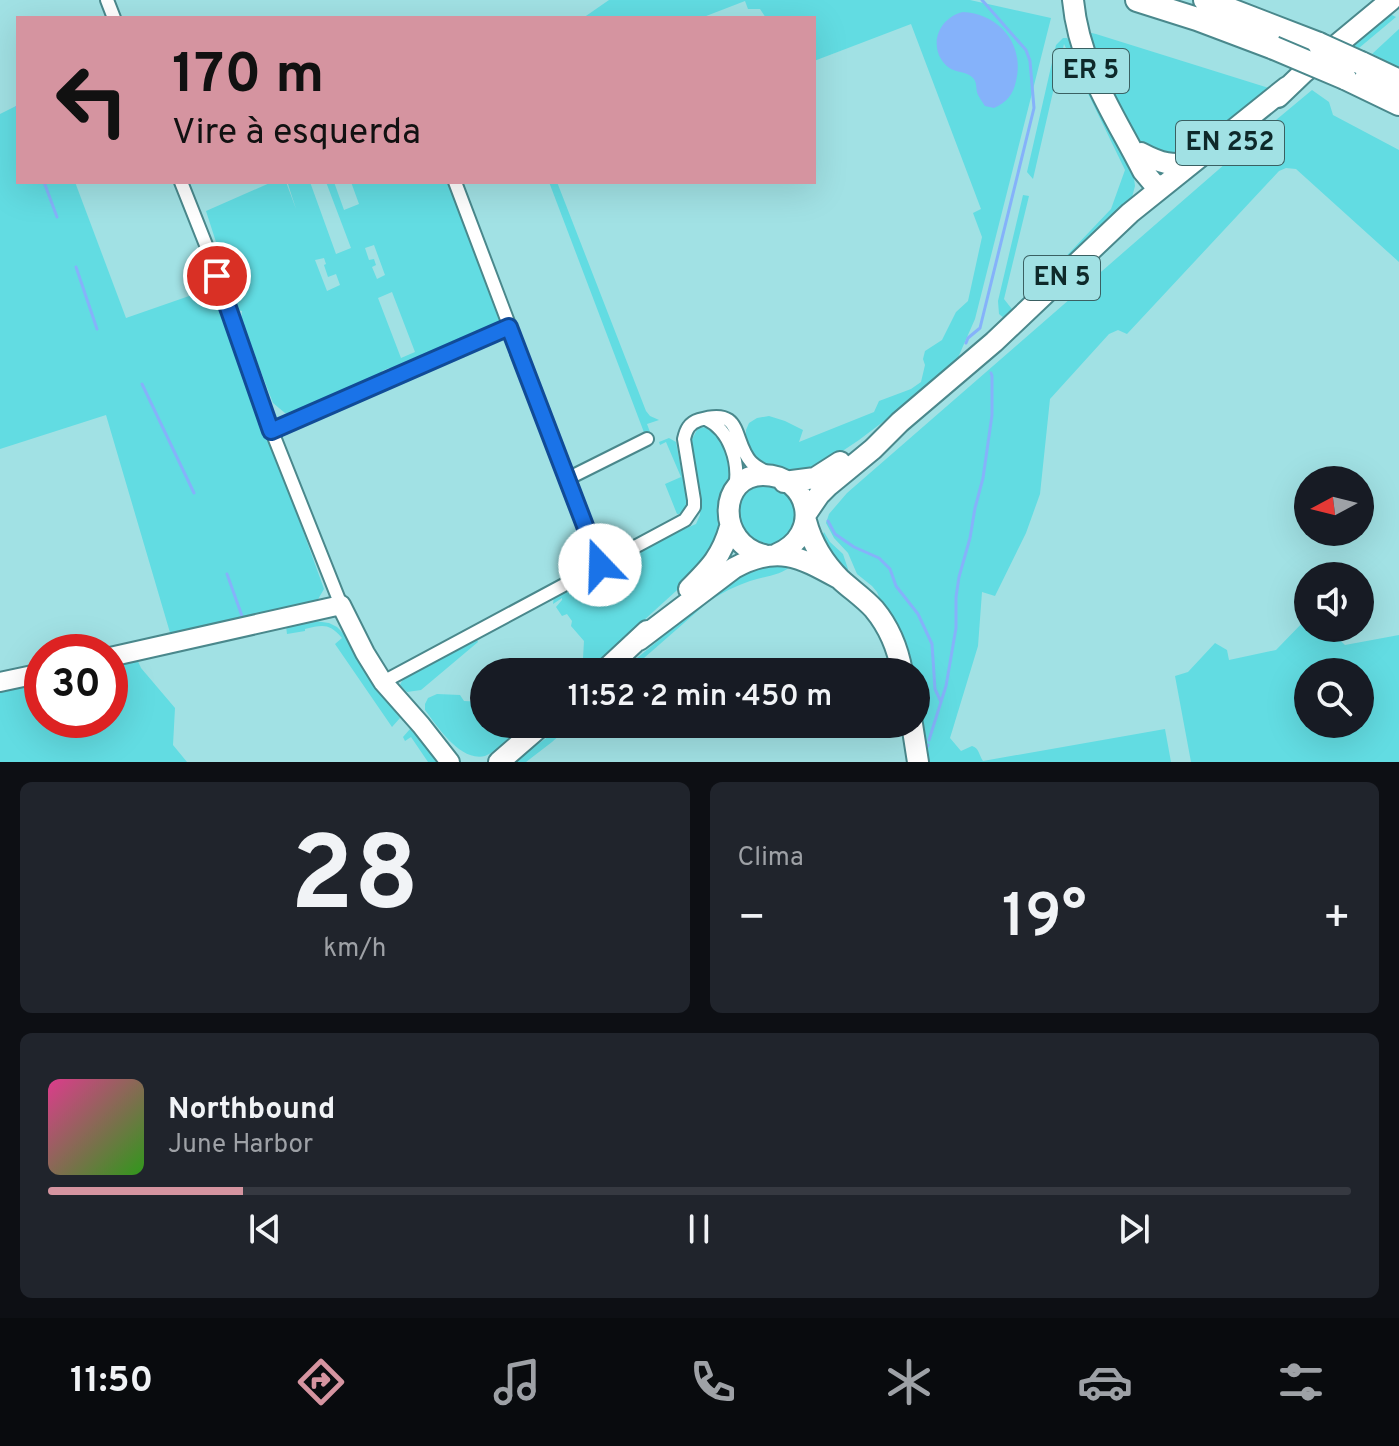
<!DOCTYPE html>
<html lang="pt">
<head>
<meta charset="utf-8">
<style>
	:root { --surface:#171b24; --page:#20242c; --text:#f1f3f6; --muted:#9ea1a6; --line:#363941; --accent:#d594a0 }
	body { margin:0; font-family:Overpass,sans-serif; background:var(--page); color:var(--text); height:100vh; display:flex; flex-direction:column; font-size:30px; white-space:nowrap }
	* { box-sizing:border-box; margin:0 }
	p { font-size:26px; color:var(--muted) }
	.icon { flex:none; width:44px; height:44px; fill:none; stroke:currentColor; stroke-width:2; stroke-linecap:round; stroke-linejoin:round }
	.map { position:relative; height:762px; overflow:hidden }
	.sheet { display:flex; flex-direction:column; gap:20px; padding:20px; background:#0d0f14; flex:1 }
	.sheet>* { flex:none }
	.guide { position:absolute; left:16px; top:16px; width:800px; height:168px; border-radius:0px; box-shadow:0 8px 32px #0002; background:#d594a0; color:#111; overflow:hidden }
	.needle { width:52px; rotate:263deg }
	.controls { position:absolute; left:1294px; top:466px; display:grid; gap:16px }
	.controls a { display:grid; place-items:center; width:80px; height:80px; border-radius:50%; background:var(--surface); box-shadow:0 8px 32px #0002; font-size:40px }
	.speed { position:absolute; left:24px; top:634px; display:flex; gap:16px; font-size:40px; font-weight:700; text-align:center }
	.speed>* { display:grid; place-content:center; width:104px; height:104px; border-radius:50%; background:var(--surface); box-shadow:0 8px 32px #0002; line-height:1 }
	.speed .limit { border:12px solid #d22; background:#fff; color:#111 }
	.pin { position:absolute; display:grid; place-items:center; width:68px; height:68px; color:#fff; margin:-34px; border:4px solid #fff; border-radius:50%; box-shadow:0 2px 8px #0007 }
	.me { position:absolute; width:88px; margin:-44px; rotate:339deg; stroke-linejoin:round; filter:drop-shadow(0 0 6px #0008) }
	.turn { display:flex; align-items:center; gap:28px; height:168px; padding:0 24px; font-size:36px }
	.turn .icon { width:104px; height:104px; stroke-width:2.5 }
	.turn b { display:block; font-size:56px; line-height:68px }
	.big { font-size:60px; font-weight:600; line-height:1.1 }
	.sheet .widget { flex:1; display:flex; flex-direction:column; justify-content:center; gap:12px; min-width:0; padding:0 28px; border-radius:12px; background:var(--page) }
	.sheet .dial { align-items:center; gap:0 }
	.dial b { font-size:104px; line-height:1 }
	.song { display:flex; align-items:center; gap:24px }
	.cover { width:96px; height:96px; border-radius:12px; background:linear-gradient(135deg,hsl(330 70% 55%),hsl(110 70% 35%)) }
	.played { height:8px; border-radius:4px; background:linear-gradient(90deg,var(--accent) 15%,var(--line) 15%) }
	.keys { display:flex; justify-content:space-around; direction:ltr }
	.heat { display:flex; justify-content:space-between; align-items:center; font-size:44px; direction:ltr }
	.sheet .tiles { flex:1; display:grid; gap:20px; grid-template-columns:1fr 1fr }
	.widget:last-child { grid-column:span 2 }
	.trip { position:absolute; left:470px; top:658px; width:460px; height:80px; border-radius:40px; background:var(--surface); box-shadow:0 8px 32px #0002; font-weight:600; line-height:80px; text-align:center }
	.tab-bar { display:flex; height:128px; justify-content:space-around; align-items:center; background:#090b0e; color:var(--muted) }
	.tab-bar .icon { width:56px; height:56px }
	.tab-bar .on { color:var(--accent) }
	.tab-bar b { font-size:36px; color:var(--text) }
	.map>svg:first-child { display:block }
	.green { fill:#62dce2; fill-rule:evenodd }
	.water { fill:#85b2fa }
	.lines { fill:none; stroke-linecap:round; stroke-linejoin:round }
	.stream { stroke:#85b2fa; stroke-width:3 }
	.street-casing { stroke:#4a888c; stroke-width:16 }
	.secondary-casing { stroke:#4a888c; stroke-width:22 }
	.primary-casing { stroke:#4a888c; stroke-width:24 }
	.highway-casing { stroke:#4a888c; stroke-width:26 }
	.street { stroke:#fff; stroke-width:12 }
	.secondary { stroke:#fff; stroke-width:18 }
	.primary { stroke:#fff; stroke-width:20 }
	.highway { stroke:#fff; stroke-width:22 }
	.highway-bridge-casing { stroke:#4a888c; stroke-width:26; stroke-linecap:butt }
	.highway-bridge { stroke:#fff; stroke-width:22 }
	.route-casing { stroke:#114b97; stroke-width:20 }
	.route { stroke:#1a73e8; stroke-width:14 }
	.labels { text-anchor:middle; dominant-baseline:central; stroke-width:8; stroke-linejoin:round; paint-order:stroke }
	.shield { fill:#a1e1e4; stroke:#3a6062; stroke-width:2 }
	.shield-label { font-size:26px; font-weight:bold; fill:#0e292a }
</style>
</head>
<body>
<div class="map">
<svg width="1399" height="762" viewBox="0 0 1399 762">
	<rect width="100%" height="100%" fill="#a1e1e4"/>
	<path class="green" d="M609,0h361l81,18 -76,301 -22,50 -94,71 -45,30 -26,3 -25,-9 -8,-5 -4,-6 -5,-15v-8l3,-7 8,-5 12,-2 16,5 18,9 -4,12 75,-30 5,-11 32,-12 10,-7 4,-17 -2,-6 2,-8 17,-11 14,-28 12,-11 14,-64 -9,-24 8,-4 -70,-185 -97,37v-43h-48l-6,-9h-12l-3,-8 -44,17h-118z
		M1388,13l8,4 -37,31 -10,-4z
		M1399,29v38l-27,-13z
		M1083,31l13,3 176,55 -86,68 -43,-9 -20,-30z
		M1063,38h4l5,5 61,128 2,15 -4,15 -92,93 -4,-5 76,-80 14,-39 -61,-126 -31,135 -6,-7 29,-127z
		M1312,90l17,12 4,13 66,35v112l-103,-93 -10,-1 -7,3 -152,163 -9,-4 -9,4 -59,65 -10,95 -14,39 -31,63 -13,-4 -4,54 -28,92 11,13 11,-5c7,2 7,9 11,15l182,-32 6,33h-246l-9,-68v-22h-6l-33,-80 -5,-6 -15,-12 -9,-21 -14,-15 -8,-15 3,-9 18,-21 417,-363z
		M18,105v77h57l51,136 89,-31 109,302 -7,12 -146,35 -65,-221 -106,34v-335z
		M272,182h14l10,27 -8,-25 4,-2h18l26,72 15,-6 -25,-66h8l10,28 15,-6 -8,-22h102l49,134 -3,9 -103,44 -7,-1 -7,3 -1,5 -87,37h-9l-12,-10 -32,-83 1,-9 -4,-1 -32,-99zM374,245l11,30 -8,4 -5,-12 4,-2 -2,-6 -5,1 -4,-12zM324,258l2,6 -2,1 4,12 8,-3 4,11 -13,6 -12,-31zM392,292l23,60 -14,6 -23,-60z
		M549,182h8l89,229 4,5 9,4 -12,4 3,8 -5,3z
		M1023,195l6,1 -25,103 11,14 -11,5 -5,-4 -1,-13z
		M707,427l8,3 4,7 12,28 -2,17 -9,26 -2,30 -20,33 -111,101h-19l15,-14 1,-17 -13,-15 1,-5 -5,-7 -5,2 -6,-9 6,-7v-2l-9,6 1,-8 79,-45 63,-27 4,-9 1,-18 -10,-56 7,-13z
		M669,438l7,4 11,58 -1,8 -7,6h-2l-12,-30 16,-7 -15,-35 -6,3 -1,-3z
		M737 515a30 30 0 1 1 60 0a30 30 0 1 1-60 0Z
		M824,532l6,10 13,12 5,15 -2,2h-2l-25,-28z
		M793,564c-11,12 -28,12 -43,17 -15,5 -29,12 -42,21l-80,70h-8l118,-97 25,-10z
		M1308,617v11h19l18,17 54,-10v127h-208l-16,-86 13,-4 27,-29 12,7 2,10 47,-10zM1308,672h52v52h-52z
		M315,621l14,2 8,4 8,8 25,44 30,39 -8,9 -57,-83 7,-6c-13,-15 -19,-13 -37,-9v2l-18,3 -1,-8z
		M477,640l1,2 -57,48 -14,2 -7,-7c3,-7 7,-11 13,-14l2,2z
		M136,657l5,11 34,40 -2,37 14,17h-187v-73l42,-9v40h68v-57z
		M437,694l23,1 4,6 20,1v22h43l-25,22 18,-17c-11,8 -21,21 -35,27 -25,6 -47,-29 -60,-46v-6l3,-6z
		M562,724h10l-20,18 -26,20h-16c18,-13 37,-21 52,-38z
		M410,729l29,33h-11l-17,-25 -6,4 -2,-4z"/>
	<path class="water" d="M963,12c36,2 62,32 53,69 -3,14 -9,21 -22,27l-9,-2c-1,-1 -7,-11 -7,-11 -3,-7 0,-13 -6,-18 -7,-6 -16,-4 -24,-10 -21,-18 -11,-49 15,-55z"/>
	<g class="lines">
		<path class="stream" d="M17,107l1,3
			M44,182l13,35
			M76,267l21,62
			M966,343l2,-5 12,-10 54,-220 -4,-47 -4,-11 -44,-50
			M142,384l52,109
			M828,521l7,13 19,13 25,11 11,11 6,17 22,28 14,30 3,45 6,13
			M227,574l15,42
			M929,740l17,-54 10,-58v-31l3,-20 11,-39 5,-30 8,-30 9,-63v-39l-1,-3
			M926,749l2,-4"/>
		<defs>
			<path id="street" d="M107,0l7,18
				M181,182l27,68 53,154 80,201
				M455,182l145,383
				M706,419c24,11 34,44 29,69
				M271,431l238,-104
				M567,479l80,-40
				M383,682l302,-162 9,-13v-7l-10,-61c2,-9 5,-16 15,-19 45,-14 33,21 52,42 5,5 11,8 17,11"/>
			<path id="secondary" d="M110,657l231,-52 24,48 18,29 38,43 29,37
				M0,682l42,-9"/>
			<path id="primary" d="M1073,0c6,65 41,114 70,171l11,13 8,2
				M1278,97l25,-24 88,-73
				M1141,153c19,10 32,14 52,9
				M784,482l31,-4 25,-16
				M806,514l13,-19 9,-9 45,-37 27,-27 94,-80 136,-129 157,-126
				M806,521c6,23 17,41 35,59 11,10 23,18 33,29 15,18 24,40 28,63
				M764,555c-48,-11 -46,-80 -1,-80 47,0 60,60 14,79
				M689,589c21,-21 33,-33 41,-62
				M639,640l95,-72c44,-24 66,-11 106,11
				M603,672l44,-41
				M912,724l6,38
				M499,762l44,-38"/>
			<path id="highway" d="M1137,0l60,19 77,29
				M1205,0l114,44
				M1361,63l38,18
				M1345,78l54,26"/>
		</defs>
		<use href="#street" class="street-casing"/>
		<use href="#secondary" class="secondary-casing"/>
		<use href="#primary" class="primary-casing"/>
		<use href="#highway" class="highway-casing"/>
		<use href="#street" class="street"/>
		<use href="#secondary" class="secondary"/>
		<use href="#primary" class="primary"/>
		<use href="#highway" class="highway"/>
		<defs>
			<path id="highway-bridge" d="M1319,44l42,19
				M1274,48l71,30"/>
		</defs>
		<use href="#highway-bridge" class="highway-bridge-casing"/>
		<use href="#highway-bridge" class="highway-bridge"/>
	</g>
	<g class="lines">
		<defs>
			<path id="route" d="M217,276l54,155 238,-104 91,238"/>
		</defs>
		<use href="#route" class="route-casing"/>
		<use href="#route" class="route"/>
	</g>
	<g class="labels">
		<g class="shield">
			<rect x="1053" y="49" width="76" height="44" rx="6"/>
			<rect x="1176" y="121" width="108" height="44" rx="6"/>
			<rect x="1024" y="256" width="76" height="44" rx="6"/>
		</g>
		<g class="shield-label">
			<text x="1091" y="71">ER 5</text>
			<text x="1230" y="143">EN 252</text>
			<text x="1062" y="278">EN 5</text>
		</g>
	</g>
</svg>
<div class="controls">
<a><svg class="needle" viewBox="-14 -14 28 28"><path d="M0-13l5 13h-10z" fill="#e53935"/><path d="M0 13l5-13h-10z" fill="#9ea1a6"/></svg></a>
<a><svg class="icon" aria-label="sound" viewBox="0 0 24 24"><path d="M4 9h4l5-4v14l-5-4H4zM17 9q2 3 0 6"/></svg></a>
<a><svg class="icon" aria-label="search" viewBox="0 0 24 24"><circle cx="10" cy="10" r="6"/><path d="M15 15l6 6"/></svg></a>
</div>
<div class="speed"><div class="limit">30</div></div>
<div class="pin" style="left:217px;top:276px;background:#d93025"><svg class="icon" aria-label="arrive" viewBox="0 0 24 24"><path d="M6 21V4h12l-3 4 3 4H6"/></svg></div>
<svg class="me" style="left:600px;top:565px" viewBox="-20 -20 40 40"><circle r="19" fill="#fff"/><path d="M0-13L10 11 0 6-10 11z" fill="#1a73e8"/></svg>
<div class="trip">11:52 · 2 min · 450 m</div>
<div class="guide">
<div class="turn"><svg class="icon" aria-label="left" viewBox="0 0 24 24"><path d="M17 20v-9H6M10 6l-5 5 5 5"/></svg><div><b>170 m</b>Vire à esquerda</div></div>
</div>
</div>
<section class="sheet">
<div class="tiles">
<div class="widget dial"><b>28</b><p>km/h</p></div>
<div class="widget"><p>Clima</p>
<div class="heat"><a>−</a><b class="big">19°</b><a>+</a></div>
</div>
<div class="widget">
<div class="song"><i class="cover"></i><div><b>Northbound</b><p>June Harbor</p></div></div>
<div class="played"></div>
<div class="keys"><svg class="icon" aria-label="previous" viewBox="0 0 24 24"><path d="M18 5L8 12l10 7zM5 5v14"/></svg><svg class="icon" aria-label="pause" viewBox="0 0 24 24"><path d="M8 5v14M16 5v14"/></svg><svg class="icon" aria-label="next" viewBox="0 0 24 24"><path d="M6 5l10 7-10 7zM19 5v14"/></svg></div>
</div>
</div>
</section>
<nav class="tab-bar">
<b>11:50</b>
<svg class="icon on" aria-label="directions" viewBox="0 0 24 24"><path d="M12 3l9 9-9 9-9-9zM9 14v-3h6M13 9l2 2-2 2"/></svg>
<svg class="icon" aria-label="music" viewBox="0 0 24 24"><path d="M9 18V5l10-2v13"/><circle cx="6" cy="18" r="3"/><circle cx="16" cy="16" r="3"/></svg>
<svg class="icon" aria-label="phone" viewBox="0 0 24 24"><path d="M5 4h4l2 5-3 2q2 4 5 5l2-3 5 2v4C11 20 4 13 5 4z"/></svg>
<svg class="icon" aria-label="climate" viewBox="0 0 24 24"><path d="M12 3v18M4 7l16 10M4 17L20 7"/></svg>
<svg class="icon" aria-label="car" viewBox="0 0 24 24"><path d="M5 17H2v-5l4-1 3-4h7l3 4 3 1v5h-3M9 17h6M6 11h13"/><circle cx="7" cy="17" r="2"/><circle cx="17" cy="17" r="2"/></svg>
<svg class="icon" aria-label="filters" viewBox="0 0 24 24"><path d="M4 7h16M4 17h16"/><circle cx="9" cy="7" r="2"/><circle cx="15" cy="17" r="2"/></svg>
</nav>
</body>
</html>
